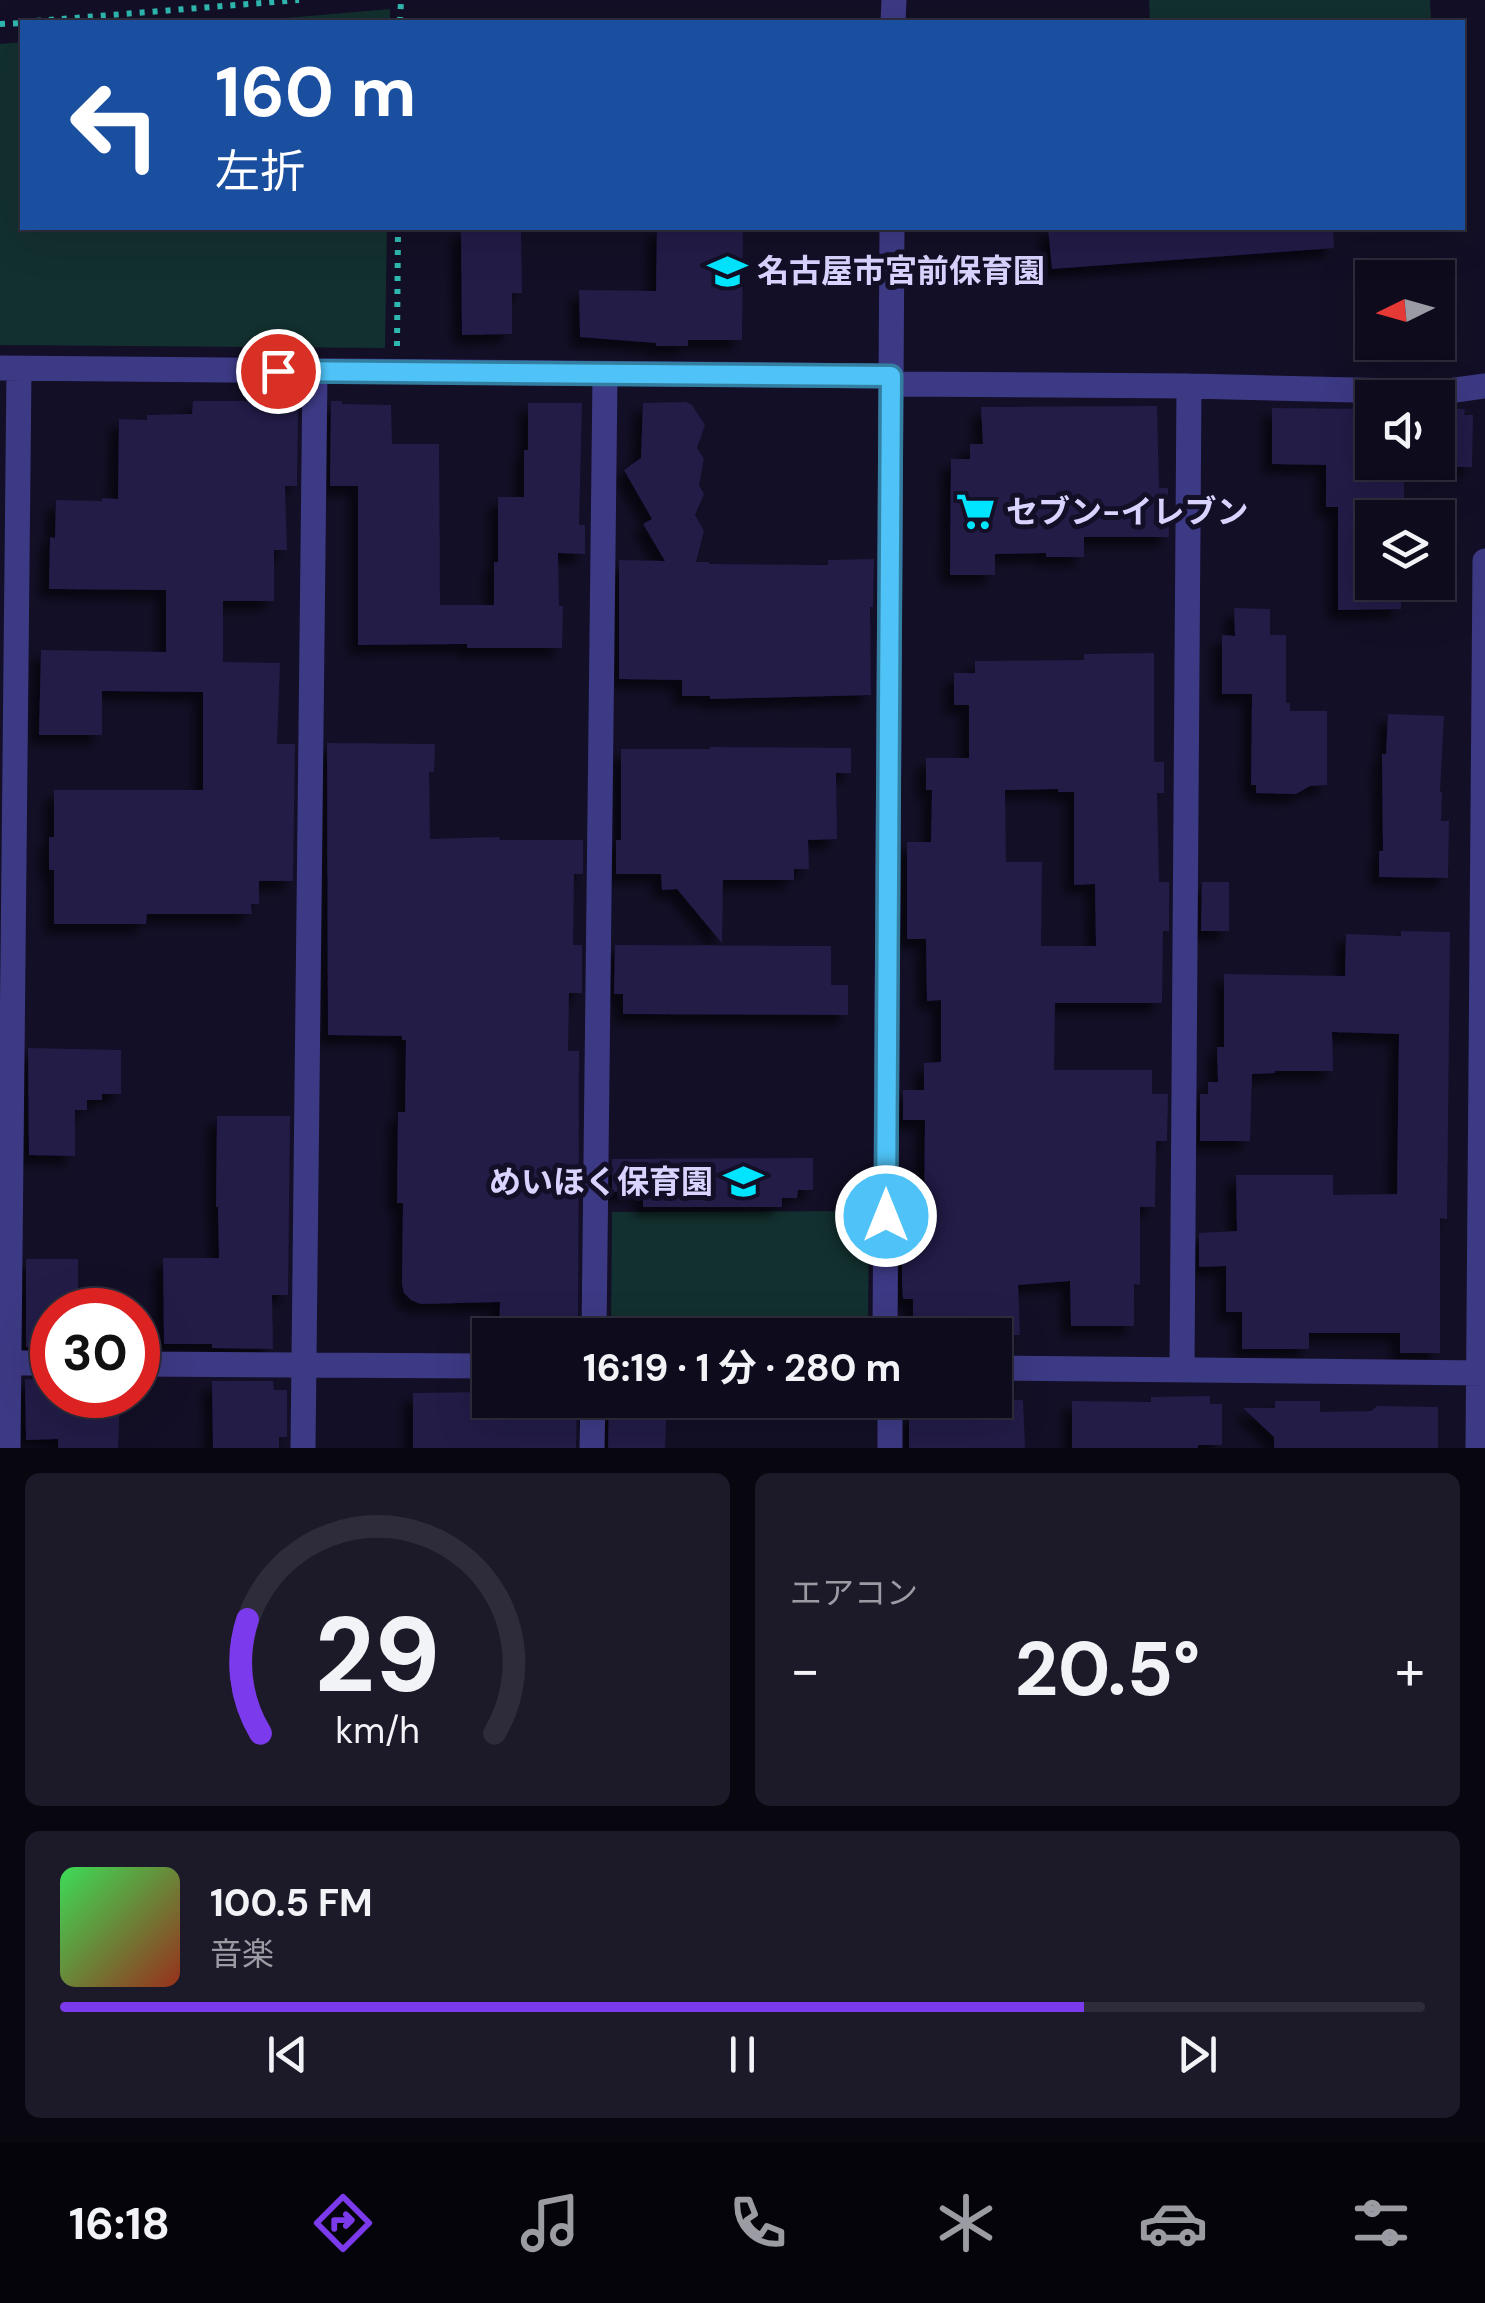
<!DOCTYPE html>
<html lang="ja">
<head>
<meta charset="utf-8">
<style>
	:root { --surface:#0e0b1c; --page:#1c1929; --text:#f1f3f6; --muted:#9b9ba3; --line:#2e2b3b; --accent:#7c3aed }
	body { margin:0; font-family:"DM Sans","Noto Sans JP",sans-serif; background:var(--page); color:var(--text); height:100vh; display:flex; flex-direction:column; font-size:38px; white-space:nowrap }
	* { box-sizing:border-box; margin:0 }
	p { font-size:32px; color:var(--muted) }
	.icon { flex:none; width:55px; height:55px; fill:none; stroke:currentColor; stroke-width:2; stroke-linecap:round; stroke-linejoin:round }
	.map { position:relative; height:1448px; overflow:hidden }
	.side { display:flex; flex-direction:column; gap:25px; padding:25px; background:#08060f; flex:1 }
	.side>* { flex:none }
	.hud { position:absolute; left:20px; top:20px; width:1445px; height:210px; border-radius:0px; box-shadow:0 10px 40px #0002,0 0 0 2px var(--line); background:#1a4fa0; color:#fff; overflow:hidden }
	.needle { width:65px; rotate:265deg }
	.controls { position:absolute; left:1355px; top:260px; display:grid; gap:20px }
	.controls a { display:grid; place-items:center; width:100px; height:100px; border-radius:0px; background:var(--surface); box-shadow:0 10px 40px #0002,0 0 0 2px var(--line); font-size:50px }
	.speed { position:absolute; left:30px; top:1288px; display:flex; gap:20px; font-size:50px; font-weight:700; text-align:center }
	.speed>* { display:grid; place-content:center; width:130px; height:130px; border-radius:50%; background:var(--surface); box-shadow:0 10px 40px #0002,0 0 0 2px var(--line); line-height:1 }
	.speed .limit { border:15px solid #d22; background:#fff; color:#111 }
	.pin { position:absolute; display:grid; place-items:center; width:85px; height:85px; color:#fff; margin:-42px; border:5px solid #fff; border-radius:50%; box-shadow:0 2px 10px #0007 }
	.me { position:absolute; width:110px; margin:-55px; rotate:0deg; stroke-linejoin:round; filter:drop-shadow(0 0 8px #0008) }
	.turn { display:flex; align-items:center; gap:35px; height:210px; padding:0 30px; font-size:45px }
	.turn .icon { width:130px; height:130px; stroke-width:2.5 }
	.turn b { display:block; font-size:70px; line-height:85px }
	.big { font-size:75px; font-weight:700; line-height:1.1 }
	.side .card { flex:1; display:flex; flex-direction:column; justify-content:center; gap:15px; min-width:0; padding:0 35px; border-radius:15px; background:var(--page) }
	.side .dial { align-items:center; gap:0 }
	.dial svg { height:260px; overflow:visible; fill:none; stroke:var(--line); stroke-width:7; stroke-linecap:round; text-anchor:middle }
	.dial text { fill:var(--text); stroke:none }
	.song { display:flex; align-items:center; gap:30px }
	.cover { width:120px; height:120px; border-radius:15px; background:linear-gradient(135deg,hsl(130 70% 55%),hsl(10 70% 35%)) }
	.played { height:10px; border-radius:5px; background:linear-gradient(90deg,var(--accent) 75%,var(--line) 75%) }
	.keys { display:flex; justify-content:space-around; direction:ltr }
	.heat { display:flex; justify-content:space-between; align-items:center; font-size:55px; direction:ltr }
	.side .tiles { flex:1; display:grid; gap:25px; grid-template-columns:1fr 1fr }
	.card:last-child { grid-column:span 2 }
	.trip { position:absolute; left:472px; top:1318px; width:540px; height:100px; border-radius:0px; background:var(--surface); box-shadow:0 10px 40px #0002,0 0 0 2px var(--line); font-weight:700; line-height:100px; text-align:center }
	.tabs { display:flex; height:160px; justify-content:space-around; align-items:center; background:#06040b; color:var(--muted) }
	.tabs .icon { width:70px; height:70px }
	.tabs .active { color:var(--accent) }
	.tabs b { font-size:45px; color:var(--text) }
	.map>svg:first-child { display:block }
	.green { fill:#12302f }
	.building { fill:#241b47; fill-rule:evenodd; filter:url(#shadow) }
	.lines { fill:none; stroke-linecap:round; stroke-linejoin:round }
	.path { stroke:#2fb8b0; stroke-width:6; stroke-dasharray:5 8; stroke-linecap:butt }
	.street { stroke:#3d3a85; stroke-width:25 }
	.route-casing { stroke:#337fa1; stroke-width:25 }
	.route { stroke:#4fc3f7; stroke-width:18 }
	.labels { text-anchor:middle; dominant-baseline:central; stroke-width:10; stroke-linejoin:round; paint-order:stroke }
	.poi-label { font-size:32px; font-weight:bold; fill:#d9d4ff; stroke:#130f26; text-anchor:start }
</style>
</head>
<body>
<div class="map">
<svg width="1485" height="1448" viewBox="0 0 1485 1448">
	<defs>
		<filter id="shadow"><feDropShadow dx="-9" dy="9" stdDeviation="5" flood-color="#0009"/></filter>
	</defs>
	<rect width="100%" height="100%" fill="#130f26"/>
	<path class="green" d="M1149,0h281l1,22h-281z
		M390,9v13h-152z
		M22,42v186h365l-2,120 -385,-3v-301z
		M869,1211l-1,124h-257l1,-123z"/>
	<path class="building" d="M461,228h60l1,65h-10v41l-50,1z
		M657,228h86l-1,112h-54v6h-32v-3l-76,-6 -1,-47 77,1z
		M1048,228h285l1,20 -282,21z
		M193,401h105l-1,85h-12l2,64h-13v51h-51v61l57,1 -3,81h18l-2,137h-34v23h-8l1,10h-105l-1,10h-92v-54h-5v-33h5v-47h149v-98l-101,-1v44h-63l2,-85 125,2v-62l-117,-1 1,-52 5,1 1,-38 46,1v-3l16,1 1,-80 28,1v-5l45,-1z
		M331,401h11v3l49,1 1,39h47l1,161h54v-43h4v-65h26v-47h4v-47h54l-3,122h6v29l-27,-1 1,53h4l-1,42h-95v-4l-109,1v-159h-28z
		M686,402l6,3 13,20 -8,23 7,11 -5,26 5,9 -9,21 9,16 -8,31h13v2l119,1v-5l46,-1 -1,48h-3l1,88 -161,4v-3h-28v-16l-63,-1v-119l46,1 -22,-37 9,-5 -28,-49 17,-12 2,-55z
		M1157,406l2,82h9l1,49h-85v20h-38v-4l-51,1v21h-45l1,-116h19v-15h13l-2,-37z
		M1272,408l100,1v53h32v56h-32v64h29v27l-63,1v-103h-12v-42l-54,-1z
		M1438,409h27l-1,6h9l-1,52h-34z
		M1234,608l36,1v26h16v68h4v8h37v74l-17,1 -14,8 -40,-1v-8h-5l1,-91h-30v-59l13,1z
		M1154,653v109h10v31h-7l2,89h10v49h-6l-1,72h-107l-1,67h98v24h16l-1,47h-11l-1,66h-15v78l-6,-1v42h-63l-1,-45 -52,4 2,50h-107v-36h-10l-1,-18v-67h22l1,-94h-22v-30h21v-27l17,-1v-62l-14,1 -1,-62h-19v-97h24l1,-52h-6v-32h43v-53h-15v-32h21v-12l109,-1v-6zM1058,789v3h16v93l21,-1 1,62h-55l1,-84h-36l-1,-72z
		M1388,714l56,2 -4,76h2l-1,29h8l-1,57 -69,-1v-26h4l-1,-97h4z
		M327,743l108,1 -1,28h-5l1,67 69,-2 1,3h83v34h-9l-1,71h9v48h-13l-1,58h11l-1,284h-79l1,-33 -79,2 -10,-4 -7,-7 -2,-9 1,-81h-6l1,-91h7l1,-72h-4v-4l-74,-1z
		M710,747l141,1v25h-15l1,66 -29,1 1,29h-15v11h-71l-1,63 -45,-54 -15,1 -1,-16h-45v-34h5v-91h89z
		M1202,882h27v49h-28z
		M1401,931l49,1 -3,287 -7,-1v135h-40v-20h-91v16h-67v-37h-16v-46l-27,1v-34l38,-2 -1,-56h97v20l64,-1 2,-160 -67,-2 1,39h-58v2l-23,1 -2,67h-50v-47h8v-12h10l-1,-35h7v-73l121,2 1,-42 55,2z
		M615,945l216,1v39h17v30l-225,-1v-20h-9z
		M28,1048l93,2v44h-19v6h-15v10h-12v46l-46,-1z
		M217,1116h73l-2,179h-16l1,54 -61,-1v-4h-48l-1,-86h56l-1,-51h-2z
		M813,1158v32h-15l-1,8h-15v9h-139v-16l-31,1v-33z
		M26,1259h52v48h-26v40h-26z
		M25,1379h27v16h68l-2,53h-60v-9l-32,1z
		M212,1381h61l1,9h13v47h-8v11h-66z
		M490,1392v8h87l-1,48h-163v-55z
		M1210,1396v8h12v41h-24v3h-126v-47l79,1v-5z
		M609,1400h58l-2,48h-57z
		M932,1400h91l2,48h-116v-35h23z
		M1275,1401h45v11l51,-1 6,-5 61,1v41h-164v-11l-31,-29h32z"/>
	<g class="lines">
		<path class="path" d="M23,22l276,-22
			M400,22l1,-22
			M0,24l22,-1
			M397,346l1,-118"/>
		<path class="street" d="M893,22l1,-22
			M0,368l891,8
			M891,384l298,2 252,6 44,-6
			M594,1335l11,-960
			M885,1335l7,-1107
			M0,1363h52
			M138,1364l352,2
			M995,1368l490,5
			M1182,1369l7,-983
			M8,1448l11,-1079
			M303,1448l12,-1077
			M592,1448l1,-48
			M890,1448v-48
			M1478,1448l7,-887"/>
	</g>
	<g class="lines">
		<defs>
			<path id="route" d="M278,371l613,5 -5,840"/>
		</defs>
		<use href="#route" class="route-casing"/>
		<use href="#route" class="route"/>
	</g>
	<defs>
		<symbol id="school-bare" viewBox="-9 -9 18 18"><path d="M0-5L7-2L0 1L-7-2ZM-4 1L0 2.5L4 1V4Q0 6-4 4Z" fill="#00e5ff" stroke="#130f26" stroke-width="2.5" paint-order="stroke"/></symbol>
		<symbol id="supermarket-bare" viewBox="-9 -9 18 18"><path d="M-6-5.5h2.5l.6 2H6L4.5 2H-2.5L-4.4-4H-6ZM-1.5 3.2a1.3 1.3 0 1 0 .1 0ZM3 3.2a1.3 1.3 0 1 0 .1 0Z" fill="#00e5ff" stroke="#130f26" stroke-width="2.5" paint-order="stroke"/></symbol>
	</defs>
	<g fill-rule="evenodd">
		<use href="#school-bare" x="700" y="244" width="55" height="55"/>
		<use href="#supermarket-bare" x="948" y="484" width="55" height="55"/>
		<use href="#school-bare" x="716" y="1154" width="55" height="55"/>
	</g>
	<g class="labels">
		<g class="poi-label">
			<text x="757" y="271">名古屋市宮前保育園</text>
			<text x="1006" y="512">セブン-イレブン</text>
			<text x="713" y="1182" text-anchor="end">めいほく保育園</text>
		</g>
	</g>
</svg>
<div class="controls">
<a><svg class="needle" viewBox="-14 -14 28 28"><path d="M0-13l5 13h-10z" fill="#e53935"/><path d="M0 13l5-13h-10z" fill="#9b9ba3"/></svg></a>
<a><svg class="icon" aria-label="sound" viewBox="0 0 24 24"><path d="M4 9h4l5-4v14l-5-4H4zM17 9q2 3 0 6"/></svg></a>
<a><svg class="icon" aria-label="layers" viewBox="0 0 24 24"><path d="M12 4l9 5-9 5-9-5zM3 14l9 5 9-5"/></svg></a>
</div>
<div class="speed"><div class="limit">30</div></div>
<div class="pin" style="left:278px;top:371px;background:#d93025"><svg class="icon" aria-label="arrive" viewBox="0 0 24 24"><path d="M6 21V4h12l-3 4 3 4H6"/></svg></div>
<svg class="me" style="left:886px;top:1216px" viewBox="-20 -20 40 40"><circle r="17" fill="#4fc3f7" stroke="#fff" stroke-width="3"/><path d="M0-11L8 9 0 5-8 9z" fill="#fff"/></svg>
<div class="trip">16:19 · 1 分 · 280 m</div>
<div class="hud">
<div class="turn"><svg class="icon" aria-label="left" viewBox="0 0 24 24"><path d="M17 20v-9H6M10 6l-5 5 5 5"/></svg><div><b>160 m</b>左折</div></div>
</div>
</div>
<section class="side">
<div class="tiles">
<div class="card dial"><svg viewBox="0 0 100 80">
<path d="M14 69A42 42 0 1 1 86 69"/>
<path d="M14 69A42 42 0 0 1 10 34" stroke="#7c3aed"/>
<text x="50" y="56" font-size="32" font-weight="700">29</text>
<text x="50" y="72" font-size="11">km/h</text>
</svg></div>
<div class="card"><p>エアコン</p>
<div class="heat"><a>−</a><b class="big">20.5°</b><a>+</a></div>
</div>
<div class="card">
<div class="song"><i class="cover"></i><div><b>100.5 FM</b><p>音楽</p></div></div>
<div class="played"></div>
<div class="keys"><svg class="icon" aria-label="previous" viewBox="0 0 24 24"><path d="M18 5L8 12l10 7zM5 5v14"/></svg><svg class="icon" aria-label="pause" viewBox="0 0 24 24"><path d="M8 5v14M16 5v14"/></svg><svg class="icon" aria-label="next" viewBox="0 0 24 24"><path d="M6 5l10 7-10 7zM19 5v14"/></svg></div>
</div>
</div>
</section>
<nav class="tabs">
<b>16:18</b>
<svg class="icon active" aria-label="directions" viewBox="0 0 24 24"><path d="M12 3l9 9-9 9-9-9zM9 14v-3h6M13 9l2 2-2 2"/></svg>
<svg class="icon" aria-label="music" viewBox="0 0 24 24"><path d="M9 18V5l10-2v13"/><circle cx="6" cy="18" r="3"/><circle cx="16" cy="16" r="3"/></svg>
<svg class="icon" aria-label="phone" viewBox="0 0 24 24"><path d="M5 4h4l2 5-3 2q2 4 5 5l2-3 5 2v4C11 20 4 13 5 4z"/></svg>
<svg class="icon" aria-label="climate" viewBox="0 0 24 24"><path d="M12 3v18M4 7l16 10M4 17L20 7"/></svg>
<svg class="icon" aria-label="car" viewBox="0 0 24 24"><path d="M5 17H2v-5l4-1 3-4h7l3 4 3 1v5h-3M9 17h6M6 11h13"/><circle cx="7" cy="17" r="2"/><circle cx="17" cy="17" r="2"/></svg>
<svg class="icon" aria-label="filters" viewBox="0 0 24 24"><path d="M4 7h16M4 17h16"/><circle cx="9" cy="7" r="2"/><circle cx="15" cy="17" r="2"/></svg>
</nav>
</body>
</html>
